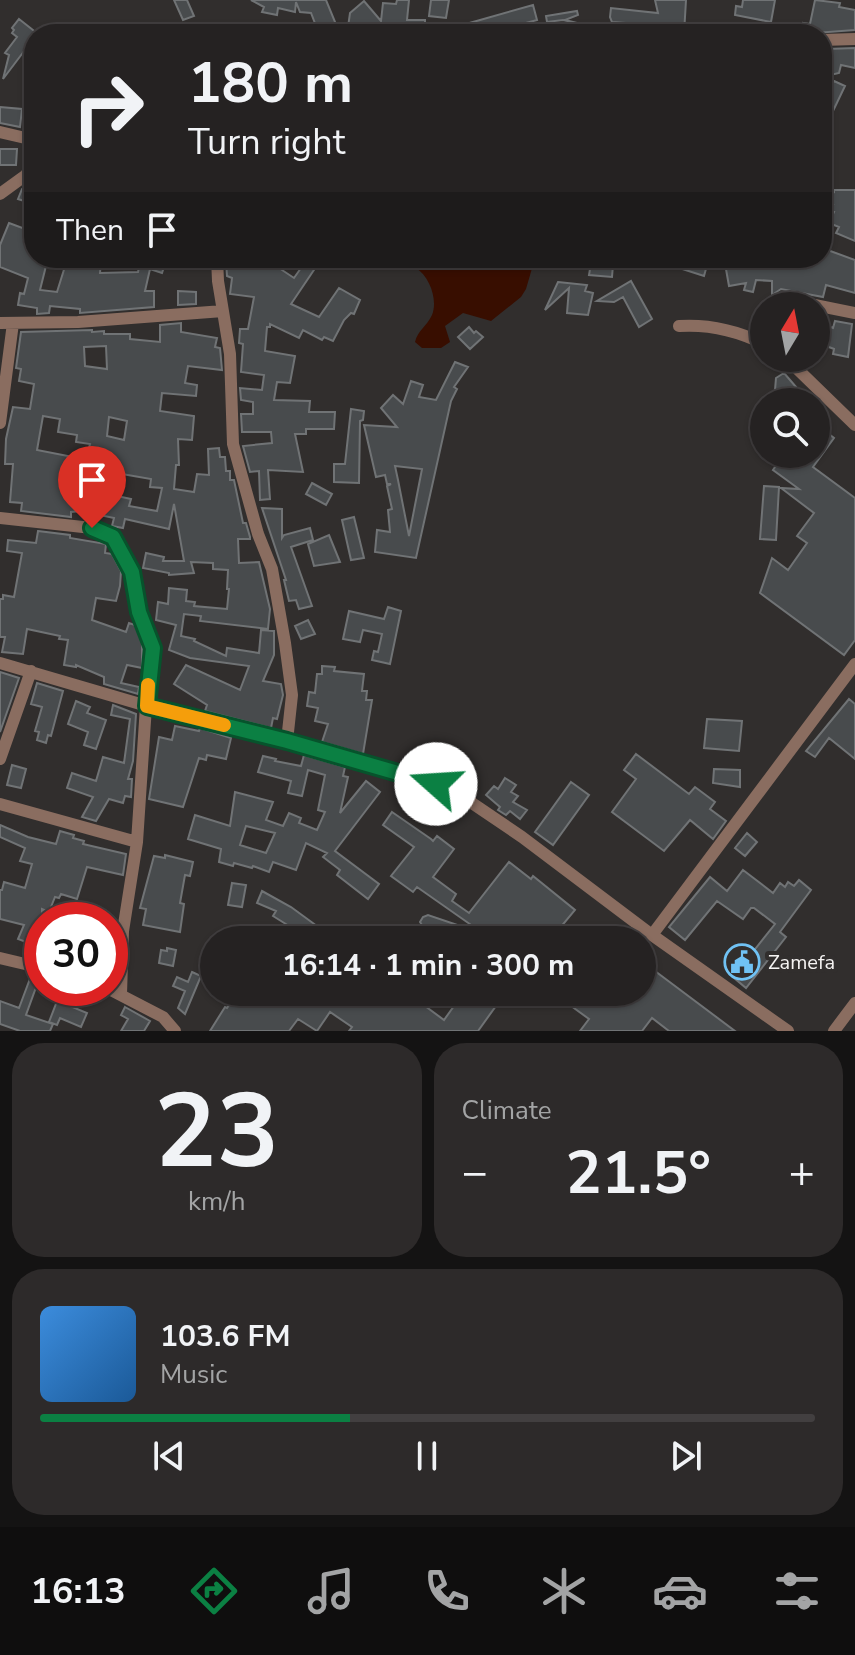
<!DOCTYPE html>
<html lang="en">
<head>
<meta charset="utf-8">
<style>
	:root { --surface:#252222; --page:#2d2a2a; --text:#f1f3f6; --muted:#a3a4a5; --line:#423f40; --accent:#0b8043 }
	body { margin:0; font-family:"Nunito Sans",sans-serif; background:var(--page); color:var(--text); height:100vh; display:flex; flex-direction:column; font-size:30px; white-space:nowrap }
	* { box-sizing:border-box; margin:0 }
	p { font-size:26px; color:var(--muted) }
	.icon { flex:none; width:44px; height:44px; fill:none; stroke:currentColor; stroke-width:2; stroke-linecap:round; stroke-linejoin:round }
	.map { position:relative; height:1031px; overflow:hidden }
	.sheet { display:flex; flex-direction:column; gap:12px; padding:12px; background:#141313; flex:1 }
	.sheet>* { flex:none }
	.guide { position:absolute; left:24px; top:24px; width:808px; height:244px; border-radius:32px; box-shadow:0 2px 6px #0004,0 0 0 2px var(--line); background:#252222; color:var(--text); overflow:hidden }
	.needle { width:52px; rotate:10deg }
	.fabs { position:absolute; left:750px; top:292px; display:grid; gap:16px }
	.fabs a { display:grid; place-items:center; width:80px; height:80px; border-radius:50%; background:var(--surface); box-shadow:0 2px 6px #0004,0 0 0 2px var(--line); font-size:40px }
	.speed { position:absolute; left:24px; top:902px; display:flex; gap:16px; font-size:40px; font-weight:700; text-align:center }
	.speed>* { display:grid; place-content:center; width:104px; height:104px; border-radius:50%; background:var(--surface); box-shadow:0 2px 6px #0004,0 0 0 2px var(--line); line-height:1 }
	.speed .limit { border:12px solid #d22; background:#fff; color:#111 }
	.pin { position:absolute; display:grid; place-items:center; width:68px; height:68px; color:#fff; margin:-82px -34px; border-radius:50% 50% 50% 0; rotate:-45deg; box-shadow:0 0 8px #0007 }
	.pin .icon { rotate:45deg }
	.me { position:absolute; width:88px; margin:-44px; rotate:289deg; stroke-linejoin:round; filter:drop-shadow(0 0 6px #0008) }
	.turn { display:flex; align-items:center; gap:28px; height:168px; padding:0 32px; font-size:36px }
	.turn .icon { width:104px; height:104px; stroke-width:2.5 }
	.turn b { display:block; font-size:56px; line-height:68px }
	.then { display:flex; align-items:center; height:76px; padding:0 32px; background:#0003; gap:16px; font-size:30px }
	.big { font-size:60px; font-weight:700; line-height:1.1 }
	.sheet .tile { flex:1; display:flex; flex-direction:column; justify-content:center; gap:12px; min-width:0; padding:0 28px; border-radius:32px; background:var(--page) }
	.sheet .dial { align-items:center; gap:0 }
	.dial b { font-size:104px; line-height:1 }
	.song { display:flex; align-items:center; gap:24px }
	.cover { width:96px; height:96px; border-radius:12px; background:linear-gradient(135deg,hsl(210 70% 55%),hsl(210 70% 35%)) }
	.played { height:8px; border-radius:4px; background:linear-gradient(90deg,var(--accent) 40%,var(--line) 40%) }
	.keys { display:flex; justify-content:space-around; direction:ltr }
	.heat { display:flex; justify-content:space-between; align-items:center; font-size:44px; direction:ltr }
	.sheet .tiles { flex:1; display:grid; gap:12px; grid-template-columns:1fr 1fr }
	.tile:last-child { grid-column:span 2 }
	.trip { position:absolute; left:200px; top:926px; width:456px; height:80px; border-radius:40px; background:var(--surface); box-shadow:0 2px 6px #0004,0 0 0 2px var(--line); font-weight:700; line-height:80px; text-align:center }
	.menu { display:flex; height:128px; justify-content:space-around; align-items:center; background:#0f0e0e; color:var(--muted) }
	.menu .icon { width:56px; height:56px }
	.menu .selected { color:var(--accent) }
	.menu b { font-size:36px; color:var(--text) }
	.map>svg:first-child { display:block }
	.water { fill:#380e00 }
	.building { fill:#484b4d; stroke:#707375; stroke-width:2; fill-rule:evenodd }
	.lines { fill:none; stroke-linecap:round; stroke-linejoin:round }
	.minor { stroke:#8a6d60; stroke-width:12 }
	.route-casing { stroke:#07532c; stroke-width:20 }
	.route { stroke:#0b8043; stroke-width:14 }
	.slow { stroke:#f59e0b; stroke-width:14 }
	.labels { text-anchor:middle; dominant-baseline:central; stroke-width:8; stroke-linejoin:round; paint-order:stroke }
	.poi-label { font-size:20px; fill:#f5f3f2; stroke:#312e2d; text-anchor:start }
</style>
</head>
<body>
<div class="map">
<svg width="855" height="1031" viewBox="0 0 855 1031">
	<rect width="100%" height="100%" fill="#312e2d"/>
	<path class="water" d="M393,258h142l-9,31 -5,8 -30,24 -28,-8 -18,13 5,16 -9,6h-19l-7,-6c3,-12 12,-16 17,-27 6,-15 -2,-38 -16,-47 -5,-2 -13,-3 -19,-4z"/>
	<path class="building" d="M174,0h13l7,16 -11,4z
		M251,0h75l14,34h-42l18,-8 -5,-13 -11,-1 -4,-10 -1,10 -17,-4 -1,7 -15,-3 2,-5z
		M397,0h12l-2,20h18v14h-78l3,-21 14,-12 17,20 2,-18 13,1z
		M431,0h18l-3,18 -17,-2z
		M655,0h31l-2,34h-60l1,-11 -13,-1 -2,-5 1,-9 47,5z
		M743,0h32l-4,22 -36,-7 1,-9 6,1z
		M815,0l25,3 -1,4 16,3v20l-53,4 1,-11 7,1z
		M533,5l4,15 -52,14h-18l-2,-8 12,-3 -4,-1z
		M577,11l1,4 -13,5 20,5 -22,-5 -16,2 -1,-6z
		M19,19l19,15h-4v4l-31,41 6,-24 -4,-2 12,-16 -5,-4 2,-3 -2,-2z
		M855,48v20l-14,-3 -2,8 -17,4v-24l5,1v-5z
		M834,81l11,5 -23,48v-29z
		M0,107l22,2 -2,18 -20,-4z
		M0,149h17l-1,16h-16z
		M27,185l7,3v16l-16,-5 4,-10z
		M822,190l12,2v-2h21v51l-19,-8 3,-6 -10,-4 5,-11 -4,-1 3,-6 -11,-2z
		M9,223l19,7 -4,9 10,4v15h14l-8,32 17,2 10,-32 19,6 1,-6h14l-1,13 38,-1 3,-14h44l-2,9 -18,-3 -3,9 -12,-4 -5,22h9v16l-74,6v-4l-30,-3 -1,7 -12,1v-6l-19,-3 2,-12 4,1 4,-16 -28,-11v-22z
		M822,248l33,12v33l-29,-8 -3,12 -42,-8 -9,6v-14l-16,-1 -3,12 -9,-2 2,-7 -17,3 -5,-28h73v4l16,3 3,-7h6z
		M237,258l22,5 3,-5h18l-4,8 18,12 14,-20h14l-31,46 28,13 20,-29 21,12 -6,14 -3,-1 -7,7 -11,21 -9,-4 -2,3 -19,-10 -4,8 -29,-14v3h-3l-2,24 30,5 -5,27 -13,-1 -3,18 36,1 -1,11h26l-1,17h-28v5h-11l8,38 -35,-2 2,29 -10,1 -1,-29 -9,1 -7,-26 29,-3 -1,-11h-29l-1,-18h12v-12l-12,-2 -1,-12 22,2 2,-15 -23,-3 2,-28 -4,-1 1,-14h8l6,-32 -24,-3 2,-16 -5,-2 -1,-15 9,2z
		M672,258h37l-5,18 -34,-11z
		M591,263l22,2 -1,12 -23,-2z
		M631,281l21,38 -13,8 -16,-30 -9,5 -17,-1z
		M558,282l29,3 -2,6 8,2 -5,22 -21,-2 2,-25 -24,22z
		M178,291l18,1v12l-18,1z
		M835,321l17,3 -4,33 -15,-3 1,-5 -18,-7v-20l17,6z
		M181,323v9l36,6 -2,9 5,1 2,22 -34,-4 -3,17 12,2 -1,11 -34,-3 -2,18 34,5 -2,24 -14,-1 1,26h-3l-2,24 20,3 3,-18 12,1 -1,-26 11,-1 1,9h5l1,14h4v9h4l9,43h3l4,14v2h-12l1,24 20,-1 11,47 -2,20 -68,-8 1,-5 -17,-2 -3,22 14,3 -1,2 32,15 1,-8 32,5 2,-23 13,1v24l-11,26 18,3 2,11 -6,24 -4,-1 -2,10 -66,-17 2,-6 -33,-21 12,-19 54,25 9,-24 -59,-8 -21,-8 7,-25 -20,-5 2,-18 10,2 1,-16 18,2 -1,11 9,1 -1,4 33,3 2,-20h-2l1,-19 -15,-1v-6l-22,-1 3,11 -25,2v-2l-26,-5 3,-15 18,4 -1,4h21l-10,-57 -5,25 -44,-10 -2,9 -11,-2 2,-8 -33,-7 -10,1v5l-50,-6 1,-8 -12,-1 3,-38h-8l1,-25 7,-32 17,2 4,-25 -15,-3 2,-12 -5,-1 5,-36 71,-2v2l12,-1v3h26v5l30,3v-17zM106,346l1,23 -22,-3 -1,-19zM43,416l17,3 -2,13 19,3 -1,7 14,2 -10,38 -17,-3 5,-23 -31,-6zM109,417l18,4 -3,19 -17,-4zM122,474l29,5 -1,8 12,1 -5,23 -28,-5 2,-7 -14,-3z
		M469,327l5,6 2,-2 7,6 -13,12 -12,-12z
		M455,362l13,5 -14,20 3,2 -6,12 -35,157 -41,-6 2,-22 13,2 -2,-22 4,-1 -5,-23 4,-2h-4l-2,-9 -9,2 -12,-52 33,2 -16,-19 12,-13 10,9 8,-23 12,4 -4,12 17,3zM395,466l27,3 -13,67 -11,-56z
		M784,373l25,29h-35l2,-24z
		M351,409l13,2 -1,9 -3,1 -1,62 -25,-1v-18h11z
		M816,424l18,14 -21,29 42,31v142l-11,15 -84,-62 12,-35 16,12 19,-27 -10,-7 17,-23 -33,-25 18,1 -26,-19 11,-16h32z
		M312,483l20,11 -6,11 -20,-11z
		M764,486l15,1 -3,53 -16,-1z
		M262,508l20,1v29l2,-3 26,-7 3,12 -22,7 21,59 -13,3 -3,-9 -7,1 -5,-21h2z
		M354,517l10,41 -13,2 -9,-40z
		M38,531l32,4v3l36,6 -1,9 7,1 9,17 -1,15 -4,15 -20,-3 -4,22 34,12 3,-9 6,2 7,16v27l-15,-3 -6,18 18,4 -1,7 -34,-10v-7l-28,-12v2l-12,-2 4,-25 -9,-1 1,-3 -33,-7 -4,25 -21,-2 3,-15h-5v-38h3v-4l11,2 8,-44 -15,-2 1,-11 28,3z
		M329,535l11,27 -26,4 -6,-22z
		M388,607l13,4 -11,53 -18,-4 2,-9 4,1 4,-18 -19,-4 -3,12 -17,-3 6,-28 35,8z
		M308,620l7,14 -14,5 -6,-13z
		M322,666l13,1 -1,4 30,3 -2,17h5l-1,9h6l-9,54 -41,-12 6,-18 -13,-3 3,-13 -11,-2 2,-14 6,1 2,-19h5z
		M0,672l19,6 -19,54z
		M37,683l26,8 -12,45 -3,-1 -2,8 -9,-3 2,-8 -4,-1 7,-24 -11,-3z
		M849,699l6,5v55l-26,-21 -14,19 -9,-6z
		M76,701l14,6 -3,6 19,7 -10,29 -12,-4 4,-13 -20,-8z
		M113,705l23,9 -3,47 -5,18h4l-1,18 -6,-1 -2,7 -14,-4 -13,22 -14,-4 11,-20 -26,-9 5,-15 24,8 7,-24 21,6 6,-44 -19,-4z
		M707,719l35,2 -3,30 -35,-3z
		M175,726l24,5 1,-3 31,10 -5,21 -19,-4 -1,5 -7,-2 -16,49 -34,-8 10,-62 13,3z
		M636,754l53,40 6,-7 20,15 -5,7 16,12 -13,18 -23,-19 -26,31 -52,-39 24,-33 -12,-9z
		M304,755l41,12 -2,9 5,1 -8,36 26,-32 14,11 -45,59 44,33 -11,15 -31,-24 3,-5 -17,-13 4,-4 -21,-10 -10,27 -23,-8 -4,10 -16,-6 -1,2 -18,-5 -1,3 -14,-4 2,-13 -33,-10 7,-24 35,11 5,-34 38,10 -7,18 17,6 6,-13 12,5 -2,5 18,7 8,-18 -7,-2 7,-35 -17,-5 -6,26 -14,-3 3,-12 -33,-9 5,-16 13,3 -1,2 26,5zM246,826l29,7 -9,20 -26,-8z
		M12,765l14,4 -5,19 -14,-3z
		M714,769l26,1v17l-27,-4z
		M505,778l11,7 -5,7 7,4 -5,6 14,8 -7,9 -10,-8 -4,4 -8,-5 2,-3 -14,-12 8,-9 4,3z
		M571,782l18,13 -36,50 -18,-13z
		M392,812l39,27 2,2 4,-5 17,13 -21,28 23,17 -4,7 17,12 40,-51 22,17 2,-3 42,34 -25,30h-96l-9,-7 -8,-1 -4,-4h-9l-4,-6 3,-5 5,-2 56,19 -67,-47 -4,5 -22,-16 23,-29 -31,-22z
		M0,825l28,12 28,7 4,-13 14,4 -1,3 11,3 -1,3 43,10 -3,21 -36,-8 -10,32 -16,-5 -2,4 -4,-1 -6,15 -7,-3v39l-24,-9 6,-14 -24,-6v-29h2l2,-8 21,6 7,-24 -12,-3 5,-13 -25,-11z
		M747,833l10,9 -12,14 -10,-8z
		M165,855l28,7 -3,14 -5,-1 -5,28 4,1 -4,28 -37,-7 3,-16 -6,-1 14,-52 11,2z
		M743,870l30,23 7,-10 5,4 3,-5 6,4 5,-6 12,10 -31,42 6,5 -40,51 -13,-11 42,-53 -21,-16h-3l-8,11 -26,-18 -32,39 -16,-13 41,-50 17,14z
		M232,883l14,2 -4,22 -14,-2z
		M262,891l29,16 45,33h-57l10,-14 -16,-10 3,-5 -19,-8z
		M167,948l9,2 -3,16 -14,-3 2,-13 6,1z
		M642,959l13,12 80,60h-66l-17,-13 -10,13h-62l9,-12 -37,-27h90z
		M192,972l9,4 -16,38 -7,-6 7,-17 -12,-5 4,-9 11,5z
		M31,976l8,3 -13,36 27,9 -3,7h-30l-20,-7v-23l19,7z
		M239,992h167l38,28 20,-28h42l-28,39h-129l3,-4 -22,-15 -13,19 -19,-12 -9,12h-79l15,-24 2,1z
		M59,996l8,3 -2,5 22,9 -6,14 -21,-9 -3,7 -8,-3z
		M125,1007l25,14 -6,10h-23l7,-12 -7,-4z"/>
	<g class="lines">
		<path class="minor" d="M530,34l34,-5 14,5
			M822,40l33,-1
			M0,132l34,8
			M0,194l26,-19 8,-13
			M217,258l1,23 12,73 3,90 25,90 14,35 13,74 7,52 -5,46
			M780,298l75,15
			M0,323l78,-1 145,-11
			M679,326c31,-2 57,4 85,18
			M786,358l69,67
			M0,423l13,-100
			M0,518l92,10 21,9 19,35 7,40 12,27 2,21 -6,31 -10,151 -14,89 -2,63
			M0,663l147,43 140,35 149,43 30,15 56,38 130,98 136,96
			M0,759l31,-88
			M0,804l137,38
			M652,935l203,-271
			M0,958l42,10
			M107,988l56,29 12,14
			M834,1031l21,-28"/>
	</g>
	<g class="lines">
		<defs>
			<path id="route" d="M92,528l21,9 19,35 7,40 14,36 -6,58 140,35 149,43"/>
		</defs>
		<use href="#route" class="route-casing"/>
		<use href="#route" class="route"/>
		<path class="slow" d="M148,685l-1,21 77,19"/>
	</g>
	<defs>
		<symbol id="civic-ring" viewBox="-11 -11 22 22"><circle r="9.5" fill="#312e2d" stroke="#70c2f4" stroke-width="1.5"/><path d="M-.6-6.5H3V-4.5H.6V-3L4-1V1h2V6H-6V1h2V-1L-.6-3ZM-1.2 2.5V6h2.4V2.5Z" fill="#70c2f4"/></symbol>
	</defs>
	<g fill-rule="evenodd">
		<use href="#civic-ring" x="722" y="942" width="40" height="40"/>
	</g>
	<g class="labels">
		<g class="poi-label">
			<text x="768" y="962">Zamefa</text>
		</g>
	</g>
</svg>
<div class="fabs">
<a><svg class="needle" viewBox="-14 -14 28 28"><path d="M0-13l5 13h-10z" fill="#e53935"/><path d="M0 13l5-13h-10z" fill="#a3a4a5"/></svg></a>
<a><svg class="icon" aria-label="search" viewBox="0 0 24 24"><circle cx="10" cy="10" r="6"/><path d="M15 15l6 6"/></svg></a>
</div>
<div class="speed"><div class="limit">30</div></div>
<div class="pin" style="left:92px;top:528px;background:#d93025"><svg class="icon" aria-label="arrive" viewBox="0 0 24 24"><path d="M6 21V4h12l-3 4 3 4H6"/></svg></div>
<svg class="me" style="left:436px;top:784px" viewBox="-20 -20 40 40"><circle r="19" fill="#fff"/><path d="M0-13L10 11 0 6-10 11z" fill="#0b8043"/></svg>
<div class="trip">16:14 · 1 min · 300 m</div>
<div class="guide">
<div class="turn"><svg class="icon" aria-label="right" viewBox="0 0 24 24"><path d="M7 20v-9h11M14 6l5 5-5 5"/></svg><div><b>180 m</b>Turn right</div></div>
<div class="then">Then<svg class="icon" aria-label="arrive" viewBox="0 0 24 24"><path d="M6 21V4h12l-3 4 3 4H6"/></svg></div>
</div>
</div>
<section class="sheet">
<div class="tiles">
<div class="tile dial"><b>23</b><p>km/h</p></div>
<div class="tile"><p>Climate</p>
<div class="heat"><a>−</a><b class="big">21.5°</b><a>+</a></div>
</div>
<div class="tile">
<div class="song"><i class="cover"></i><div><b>103.6 FM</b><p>Music</p></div></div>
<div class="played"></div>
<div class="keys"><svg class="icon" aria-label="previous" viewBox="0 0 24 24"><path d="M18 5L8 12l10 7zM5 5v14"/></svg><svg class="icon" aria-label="pause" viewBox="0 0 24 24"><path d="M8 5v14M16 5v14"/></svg><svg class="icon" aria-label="next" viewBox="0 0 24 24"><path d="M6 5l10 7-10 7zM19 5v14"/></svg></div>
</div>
</div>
</section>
<nav class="menu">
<b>16:13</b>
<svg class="icon selected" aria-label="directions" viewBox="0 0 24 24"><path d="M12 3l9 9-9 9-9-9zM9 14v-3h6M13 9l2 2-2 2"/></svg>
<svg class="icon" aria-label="music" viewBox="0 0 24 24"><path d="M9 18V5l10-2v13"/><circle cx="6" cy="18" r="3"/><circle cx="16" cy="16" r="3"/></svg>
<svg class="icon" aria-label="phone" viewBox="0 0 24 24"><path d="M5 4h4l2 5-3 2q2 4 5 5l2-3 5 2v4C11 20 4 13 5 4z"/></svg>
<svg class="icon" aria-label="climate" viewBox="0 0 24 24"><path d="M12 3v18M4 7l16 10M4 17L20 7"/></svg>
<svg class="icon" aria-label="car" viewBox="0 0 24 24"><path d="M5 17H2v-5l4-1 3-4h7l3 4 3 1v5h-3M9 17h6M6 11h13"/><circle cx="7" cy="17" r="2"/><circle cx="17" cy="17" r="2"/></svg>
<svg class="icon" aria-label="filters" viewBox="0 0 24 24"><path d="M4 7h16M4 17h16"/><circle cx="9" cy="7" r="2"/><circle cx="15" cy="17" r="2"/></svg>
</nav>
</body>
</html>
